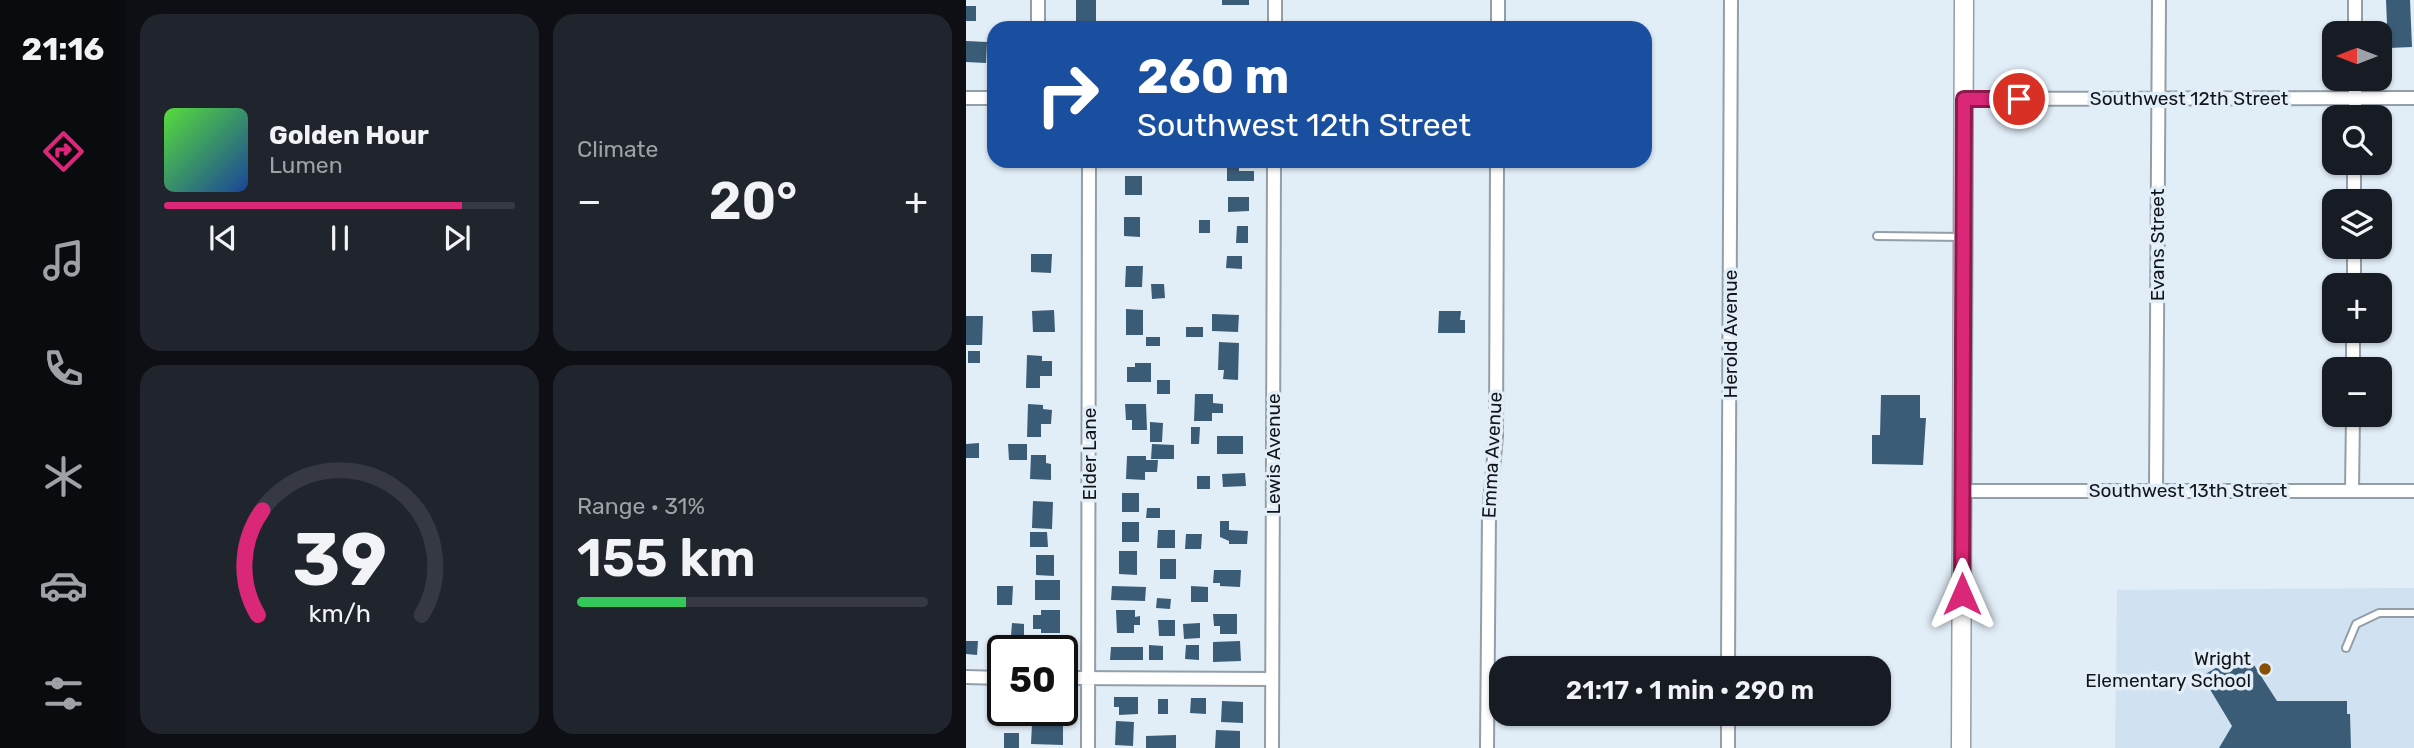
<!DOCTYPE html>
<html lang="en">
<head>
<meta charset="utf-8">
<style>
	:root { --surface:#171b24; --page:#20242c; --text:#f1f3f6; --muted:#9ea1a6; --line:#363941; --accent:#db2777 }
	body { margin:0; font-family:Rubik,sans-serif; background:var(--page); color:var(--text); height:100vh; display:flex; flex-direction:column; font-size:26px; white-space:nowrap }
	* { box-sizing:border-box; margin:0 }
	p { font-size:23px; color:var(--muted) }
	.icon { flex:none; width:38px; height:38px; fill:none; stroke:currentColor; stroke-width:2; stroke-linecap:round; stroke-linejoin:round }
	.map { position:relative; flex:1; overflow:hidden }
	.drawer { display:flex; flex-direction:column; gap:14px; padding:14px; background:#0d0f14; width:840px }
	.drawer>* { flex:none }
	.guide { position:absolute; left:21px; top:21px; width:665px; height:147px; border-radius:21px; box-shadow:0 2px 5px #0004; background:#1a4fa0; color:#fff; overflow:hidden }
	.needle { width:46px; rotate:270deg }
	.buttons { position:absolute; left:1356px; top:21px; display:grid; gap:14px }
	.buttons a { display:grid; place-items:center; width:70px; height:70px; border-radius:14px; background:var(--surface); box-shadow:0 2px 5px #0004; font-size:35px }
	.speed { position:absolute; left:21px; top:635px; display:flex; gap:14px; font-size:35px; font-weight:700; text-align:center }
	.speed>* { display:grid; place-content:center; width:91px; height:91px; border-radius:50%; background:var(--surface); box-shadow:0 2px 5px #0004; line-height:1 }
	.speed .limit { border:4px solid #111; border-radius:10px; background:#fff; color:#111 }
	.pin { position:absolute; display:grid; place-items:center; width:60px; height:60px; color:#fff; margin:-30px; border:4px solid #fff; border-radius:50%; box-shadow:0 2px 7px #0007 }
	.me { position:absolute; width:77px; margin:-38px; rotate:0deg; stroke-linejoin:round; filter:drop-shadow(0 0 5px #0008) }
	.turn { display:flex; align-items:center; gap:24px; height:147px; padding:0 35px; font-size:32px }
	.turn .icon { width:91px; height:91px; stroke-width:2.5 }
	.turn b { display:block; font-size:49px; line-height:60px }
	.big { font-size:52px; font-weight:600; line-height:1.1 }
	.drawer .widget { flex:1; display:flex; flex-direction:column; justify-content:center; gap:10px; min-width:0; padding:0 24px; border-radius:21px; background:var(--page) }
	.drawer .dial { align-items:center; gap:0 }
	.dial svg { height:182px; overflow:visible; fill:none; stroke:var(--line); stroke-width:7; stroke-linecap:round; text-anchor:middle }
	.dial text { fill:var(--text); stroke:none }
	.song { display:flex; align-items:center; gap:21px }
	.cover { width:84px; height:84px; border-radius:10px; background:linear-gradient(135deg,hsl(110 70% 55%),hsl(220 70% 35%)) }
	.played { height:7px; border-radius:4px; background:linear-gradient(90deg,var(--accent) 85%,var(--line) 85%) }
	.keys { display:flex; justify-content:space-around; direction:ltr }
	.heat { display:flex; justify-content:space-between; align-items:center; font-size:38px; direction:ltr }
	.charge { height:10px; border-radius:5px; background:linear-gradient(90deg,#34c759 31%,var(--line) 0) }
	.drawer .tiles { flex:1; display:grid; gap:14px; grid-template-columns:repeat(2,1fr) }
	.trip { position:absolute; left:523px; top:656px; width:402px; height:70px; border-radius:21px; background:var(--surface); box-shadow:0 2px 5px #0004; font-weight:600; line-height:70px; text-align:center }
	main { display:flex; flex:1; min-height:0 }
	.tab-bar { display:flex; flex-direction:column; width:126px; justify-content:space-around; align-items:center; background:#090b0e; color:var(--muted) }
	.tab-bar .icon { width:49px; height:49px }
	.tab-bar .active { color:var(--accent) }
	.tab-bar b { font-size:32px; color:var(--text) }
	.map>svg:first-child { display:block }
	.built { fill:#d0e2f1 }
	.building { fill:#3b5c77 }
	.lines { fill:none; stroke-linecap:round; stroke-linejoin:round }
	.service-casing { stroke:#939ea7; stroke-width:10 }
	.minor-casing { stroke:#939ea7; stroke-width:16 }
	.secondary-casing { stroke:#939ea7; stroke-width:21 }
	.service { stroke:#fff; stroke-width:6 }
	.minor { stroke:#fff; stroke-width:12 }
	.secondary { stroke:#fff; stroke-width:18 }
	.route-casing { stroke:#8e194d; stroke-width:18 }
	.route { stroke:#db2777; stroke-width:12 }
	.poi-dot { fill:#895005; stroke:#e1edf7; stroke-width:2.5 }
	.labels { text-anchor:middle; dominant-baseline:central; stroke-width:7; stroke-linejoin:round; paint-order:stroke }
	.street-label { font-size:19px; fill:#111418; stroke:#e1edf7 }
	.poi-label { font-size:19px; fill:#111418; stroke:#e1edf7; text-anchor:end }
</style>
</head>
<body>
<main>
<nav class="tab-bar">
<b>21:16</b>
<svg class="icon active" aria-label="directions" viewBox="0 0 24 24"><path d="M12 3l9 9-9 9-9-9zM9 14v-3h6M13 9l2 2-2 2"/></svg>
<svg class="icon" aria-label="music" viewBox="0 0 24 24"><path d="M9 18V5l10-2v13"/><circle cx="6" cy="18" r="3"/><circle cx="16" cy="16" r="3"/></svg>
<svg class="icon" aria-label="phone" viewBox="0 0 24 24"><path d="M5 4h4l2 5-3 2q2 4 5 5l2-3 5 2v4C11 20 4 13 5 4z"/></svg>
<svg class="icon" aria-label="climate" viewBox="0 0 24 24"><path d="M12 3v18M4 7l16 10M4 17L20 7"/></svg>
<svg class="icon" aria-label="car" viewBox="0 0 24 24"><path d="M5 17H2v-5l4-1 3-4h7l3 4 3 1v5h-3M9 17h6M6 11h13"/><circle cx="7" cy="17" r="2"/><circle cx="17" cy="17" r="2"/></svg>
<svg class="icon" aria-label="filters" viewBox="0 0 24 24"><path d="M4 7h16M4 17h16"/><circle cx="9" cy="7" r="2"/><circle cx="15" cy="17" r="2"/></svg>
</nav>
<section class="drawer">
<div class="tiles">
<div class="widget">
<div class="song"><i class="cover"></i><div><b>Golden Hour</b><p>Lumen</p></div></div>
<div class="played"></div>
<div class="keys"><svg class="icon" aria-label="previous" viewBox="0 0 24 24"><path d="M18 5L8 12l10 7zM5 5v14"/></svg><svg class="icon" aria-label="pause" viewBox="0 0 24 24"><path d="M8 5v14M16 5v14"/></svg><svg class="icon" aria-label="next" viewBox="0 0 24 24"><path d="M6 5l10 7-10 7zM19 5v14"/></svg></div>
</div>
<div class="widget"><p>Climate</p>
<div class="heat"><a>−</a><b class="big">20°</b><a>+</a></div>
</div>
<div class="widget dial"><svg viewBox="0 0 100 80">
<path d="M14 69A42 42 0 1 1 86 69"/>
<path d="M14 69A42 42 0 0 1 16 23" stroke="#db2777"/>
<text x="50" y="56" font-size="32" font-weight="700">39</text>
<text x="50" y="72" font-size="11">km/h</text>
</svg></div>
<div class="widget"><p>Range · 31%</p><b class="big">155 km</b><div class="charge"></div></div>
</div>
</section>
<div class="map">
<svg width="1448" height="748" viewBox="0 0 1448 748">
	<rect width="100%" height="100%" fill="#e1edf7"/>
	<path class="built" d="M1448,588v160h-299l2,-158z"/>
	<path class="building" d="M110,0h20v22h-20z
		M256,0h27v5h-27z
		M1420,0h24l2,47 -24,1z
		M0,6h10v15h-10z
		M0,41l21,1 -1,21 -20,-1z
		M261,161h12v10h15v10h-27z
		M159,176h17v19h-17z
		M262,197h21v14l-21,1z
		M158,217h16v20l-16,-1z
		M233,220h11v13h-11z
		M271,226h11v17h-12z
		M65,254h21l-1,19 -20,-1z
		M261,256h15v13l-16,-1z
		M160,266h17l-1,21h-17z
		M185,284h13l1,14 -13,1z
		M160,309l17,1v25h-17z
		M88,310l1,22h-22l-1,-21z
		M473,311h22l-1,9h5v13h-27z
		M246,314l27,1 -1,17 -26,-1z
		M0,316h17l-1,29h-16z
		M220,327h17v10h-17z
		M180,337h14v9h-14z
		M253,342l20,1 -1,37 -15,-1 1,-9h-6z
		M2,351h12v12h-12z
		M61,355l15,1v5h10v15h-12v12h-14z
		M169,363h16v19h-24v-15h8z
		M191,380h13v14h-13z
		M229,394h18v9l10,1v9h-11v8h-18z
		M915,395h39v23h6l-3,47 -51,-1v-29h8z
		M62,404l15,1v4l9,1 -1,14h-10v13h-14z
		M159,404h21l1,26h-15v-10h-6z
		M184,422l13,1 -1,19h-12z
		M225,427h9l-1,17h-8z
		M251,436h26v18h-26z
		M13,443v15h-13v-14z
		M42,444h19v16h-18z
		M186,444l22,1v14h-23z
		M65,455h15v8l5,1v16l-21,-1z
		M161,456h19v4h12l-1,12h-12v8l-19,-1z
		M279,473l1,13 -23,1 -1,-13z
		M231,476h13v13h-13z
		M156,493h17v19h-17z
		M67,501l20,1 -1,27 -20,-1z
		M181,508h13v10h-14z
		M254,521h9v9l19,1 -1,13h-18v-3l-9,-4z
		M156,522h17v20h-17z
		M192,530h17v18h-18z
		M64,532h17l1,15h-18z
		M220,534h16l-1,15h-16z
		M153,551h18v24l-18,-1z
		M70,555h18v21l-18,-1z
		M194,559h16v20h-16z
		M248,570h27l-1,17 -20,-1v-3h-7z
		M69,580h25v20h-25z
		M31,586h16l-1,19h-15z
		M146,586l34,1 -1,14 -34,-1z
		M225,586l17,1v15h-17z
		M191,598l14,1 -1,10 -14,-1z
		M75,610h19v23h-19v-4h-8v-14h8z
		M150,610h19v7l5,-1v9h-6v8h-17z
		M247,614h24v20h-17v-8h-6z
		M192,620h17v16h-16z
		M46,623l12,1v12h-13z
		M234,623v15l-16,1 -1,-15z
		M0,641h12l-1,14 -11,-1z
		M274,641l1,20 -28,1v-20z
		M183,645l14,1v14h-14z
		M220,645h13v15l-14,-1z
		M145,647h32v13h-33z
		M1279,651l32,50h70v13h3l1,34h-132l13,-22 -30,-50z
		M148,697h24v17l-19,1v-8h-5z
		M225,698h15v16l-16,-1z
		M192,699h10v15h-10z
		M256,701l21,1v21l-22,-1z
		M24,703h13v7h4v9h-17z
		M150,721l18,1 -1,24 -18,-1z
		M66,724h31v21l-32,-1z
		M250,730l24,1v17h-25z
		M38,733h15v15h-15z
		M210,735v13h-30v-12z"/>
	<g class="lines">
		<defs>
			<path id="service" d="M911,236l86,1
				M1380,648l10,-24 23,-11h35"/>
			<path id="minor" d="M72,28v-28
				M309,28v-28
				M532,28v-28
				M1389,33v-33
				M0,98h28
				M997,99l451,-1
				M1389,117v-38
				M1388,201v-38
				M1388,285v-38
				M1387,369v-38
				M1190,490l3,-490
				M1386,490l1,-75
				M996,491h452
				M762,668l3,-668
				M0,677l37,1
				M96,678l210,1
				M122,748l1,-587
				M306,748l2,-587
				M521,748l2,-234 7,-78 1,-275
				M762,748v-34"/>
			<path id="secondary" d="M995,748l3,-748"/>
		</defs>
		<use href="#service" class="service-casing"/>
		<use href="#minor" class="minor-casing"/>
		<use href="#secondary" class="secondary-casing"/>
		<use href="#service" class="service"/>
		<use href="#minor" class="minor"/>
		<use href="#secondary" class="secondary"/>
	</g>
	<g class="lines">
		<defs>
			<path id="route" d="M996,594l2,-495h55"/>
		</defs>
		<use href="#route" class="route-casing"/>
		<use href="#route" class="route"/>
	</g>
	<circle class="poi-dot" cx="1299" cy="669" r="7"/>
	<g class="labels">
		<g class="street-label">
			<text x="1223" y="98">Southwest 12th Street</text>
			<text transform="translate(1191 245) rotate(-90)">Evans Street</text>
			<text transform="translate(764 334) rotate(-90)">Herold Avenue</text>
			<text transform="translate(123 454) rotate(-90)">Elder Lane</text>
			<text transform="translate(307 454) rotate(-90)">Lewis Avenue</text>
			<text transform="translate(526 455) rotate(-87)">Emma Avenue</text>
			<text x="1222" y="490">Southwest 13th Street</text>
		</g>
		<g class="poi-label">
			<text x="1285" y="658">Wright<tspan x="1285" dy="22">Elementary School</tspan></text>
		</g>
	</g>
</svg>
<div class="buttons">
<a><svg class="needle" viewBox="-14 -14 28 28"><path d="M0-13l5 13h-10z" fill="#e53935"/><path d="M0 13l5-13h-10z" fill="#9ea1a6"/></svg></a>
<a><svg class="icon" aria-label="search" viewBox="0 0 24 24"><circle cx="10" cy="10" r="6"/><path d="M15 15l6 6"/></svg></a>
<a><svg class="icon" aria-label="layers" viewBox="0 0 24 24"><path d="M12 4l9 5-9 5-9-5zM3 14l9 5 9-5"/></svg></a>
<a>+</a>
<a>−</a>
</div>
<div class="speed"><div class="limit">50</div></div>
<div class="pin" style="left:1053px;top:99px;background:#d93025"><svg class="icon" aria-label="arrive" viewBox="0 0 24 24"><path d="M6 21V4h12l-3 4 3 4H6"/></svg></div>
<svg class="me" style="left:996px;top:594px" viewBox="-20 -20 40 40"><path d="M0-17L14 15 0 8-14 15z" fill="#db2777" stroke="#fff" stroke-width="4"/></svg>
<div class="trip">21:17 · 1 min · 290 m</div>
<div class="guide">
<div class="turn"><svg class="icon" aria-label="right" viewBox="0 0 24 24"><path d="M7 20v-9h11M14 6l5 5-5 5"/></svg><div><b>260 m</b>Southwest 12th Street</div></div>
</div>
</div>
</main>
</body>
</html>
